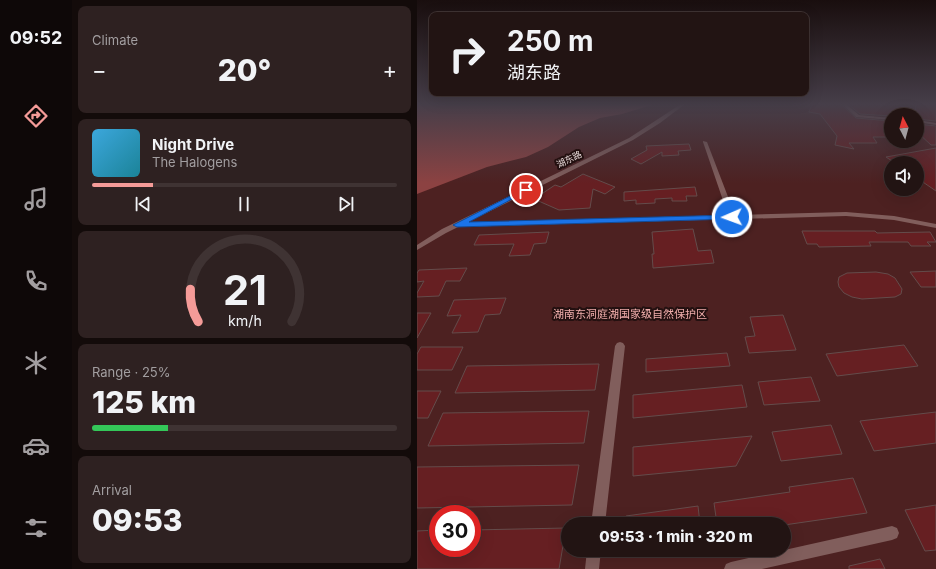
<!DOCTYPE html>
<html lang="en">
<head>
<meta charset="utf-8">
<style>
	:root { --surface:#221413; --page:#2e2121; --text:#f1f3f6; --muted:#a29ea0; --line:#3f3333; --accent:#f59b98 }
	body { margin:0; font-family:Inter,"Noto Sans SC",sans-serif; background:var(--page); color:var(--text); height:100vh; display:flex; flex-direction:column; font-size:15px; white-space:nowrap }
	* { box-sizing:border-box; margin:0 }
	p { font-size:13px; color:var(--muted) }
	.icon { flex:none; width:22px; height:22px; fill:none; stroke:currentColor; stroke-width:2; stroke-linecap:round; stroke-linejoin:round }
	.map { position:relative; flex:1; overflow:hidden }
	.side { display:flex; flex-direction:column; gap:6px; padding:6px; background:#130b0a; width:345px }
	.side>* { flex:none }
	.hud { position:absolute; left:12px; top:12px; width:380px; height:84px; border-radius:8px; box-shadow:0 4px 16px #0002,0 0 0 1px var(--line); background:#221413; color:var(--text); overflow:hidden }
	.needle { width:26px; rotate:354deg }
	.fabs { position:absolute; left:467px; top:108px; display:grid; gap:8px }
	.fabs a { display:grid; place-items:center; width:40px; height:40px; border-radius:50%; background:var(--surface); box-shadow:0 4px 16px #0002,0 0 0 1px var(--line); font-size:20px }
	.speed { position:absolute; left:12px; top:505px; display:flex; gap:8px; font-size:20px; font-weight:700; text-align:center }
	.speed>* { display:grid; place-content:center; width:52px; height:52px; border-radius:50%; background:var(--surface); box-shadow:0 4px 16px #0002,0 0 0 1px var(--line); line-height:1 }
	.speed .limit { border:6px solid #d22; background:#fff; color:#111 }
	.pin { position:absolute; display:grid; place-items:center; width:34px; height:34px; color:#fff; margin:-17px; border:2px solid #fff; border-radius:50%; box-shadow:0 1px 4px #0007 }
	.me { position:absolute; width:44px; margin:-22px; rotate:268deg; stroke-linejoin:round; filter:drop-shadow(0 0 3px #0008) }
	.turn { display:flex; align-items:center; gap:14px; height:84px; padding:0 12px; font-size:18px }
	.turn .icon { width:52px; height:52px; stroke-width:2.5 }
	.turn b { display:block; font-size:28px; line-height:34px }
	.big { font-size:30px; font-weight:800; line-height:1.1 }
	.side .tile { flex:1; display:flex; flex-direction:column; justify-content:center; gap:6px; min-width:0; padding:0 14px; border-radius:8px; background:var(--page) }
	.side .dial { align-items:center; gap:0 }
	.dial svg { height:104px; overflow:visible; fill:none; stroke:var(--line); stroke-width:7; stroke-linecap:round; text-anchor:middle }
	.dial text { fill:var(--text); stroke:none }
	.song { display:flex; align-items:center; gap:12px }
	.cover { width:48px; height:48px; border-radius:6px; background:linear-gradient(135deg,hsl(200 70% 55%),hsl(190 70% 35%)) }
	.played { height:4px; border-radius:2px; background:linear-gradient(90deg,var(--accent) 20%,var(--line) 20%) }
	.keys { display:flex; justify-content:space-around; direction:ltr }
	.heat { display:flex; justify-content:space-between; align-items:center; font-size:22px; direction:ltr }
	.charge { height:6px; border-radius:3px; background:linear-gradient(90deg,#34c759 25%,var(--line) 0) }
	.trip { position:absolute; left:144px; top:517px; width:230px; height:40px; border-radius:20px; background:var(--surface); box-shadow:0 4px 16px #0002,0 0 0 1px var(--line); font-weight:800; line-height:40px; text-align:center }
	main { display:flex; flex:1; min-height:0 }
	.tabs { display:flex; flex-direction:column; width:72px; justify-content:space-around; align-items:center; background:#0e0808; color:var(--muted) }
	.tabs .icon { width:28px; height:28px }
	.tabs .active { color:var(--accent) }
	.tabs b { font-size:18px; color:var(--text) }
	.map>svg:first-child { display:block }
	.green { fill:#4d2121; fill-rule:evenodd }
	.water { fill:#8c4242 }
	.building { fill:#661f22; stroke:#644c4b }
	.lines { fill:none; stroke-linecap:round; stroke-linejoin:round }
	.minor { fill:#815e5c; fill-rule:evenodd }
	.tertiary { fill:#815e5c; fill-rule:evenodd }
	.route { fill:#1a73e8; stroke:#114b97 }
	.labels { text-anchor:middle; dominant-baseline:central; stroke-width:4; stroke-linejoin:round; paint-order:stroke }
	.far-street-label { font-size:9px; fill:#e8dad9; stroke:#231010 }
	.park-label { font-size:11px; fill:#f1aeac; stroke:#231010 }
</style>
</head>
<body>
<main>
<nav class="tabs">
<b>09:52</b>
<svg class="icon active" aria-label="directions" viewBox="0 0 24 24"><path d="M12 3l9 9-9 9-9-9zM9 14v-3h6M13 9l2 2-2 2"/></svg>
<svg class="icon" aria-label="music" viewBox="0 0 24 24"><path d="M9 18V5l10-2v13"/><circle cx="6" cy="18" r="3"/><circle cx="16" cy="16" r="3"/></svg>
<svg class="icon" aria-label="phone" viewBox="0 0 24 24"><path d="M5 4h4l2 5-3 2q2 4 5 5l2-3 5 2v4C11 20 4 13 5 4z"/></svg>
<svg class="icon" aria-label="climate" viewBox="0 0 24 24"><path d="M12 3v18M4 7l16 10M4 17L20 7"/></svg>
<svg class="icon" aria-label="car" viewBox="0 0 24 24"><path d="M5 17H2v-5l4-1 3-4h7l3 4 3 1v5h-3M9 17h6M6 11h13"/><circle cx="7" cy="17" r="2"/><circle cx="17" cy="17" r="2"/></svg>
<svg class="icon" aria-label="filters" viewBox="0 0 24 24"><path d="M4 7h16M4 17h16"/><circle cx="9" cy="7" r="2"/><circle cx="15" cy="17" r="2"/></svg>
</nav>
<section class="side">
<div class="tile"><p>Climate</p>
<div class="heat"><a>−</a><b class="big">20°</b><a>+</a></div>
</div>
<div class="tile">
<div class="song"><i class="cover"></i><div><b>Night Drive</b><p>The Halogens</p></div></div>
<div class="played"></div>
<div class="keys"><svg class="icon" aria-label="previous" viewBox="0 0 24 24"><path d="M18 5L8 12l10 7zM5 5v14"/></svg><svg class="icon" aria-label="pause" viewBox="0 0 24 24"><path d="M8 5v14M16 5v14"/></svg><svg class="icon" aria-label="next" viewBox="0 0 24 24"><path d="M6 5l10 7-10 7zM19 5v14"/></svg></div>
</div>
<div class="tile dial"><svg viewBox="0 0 100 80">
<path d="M14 69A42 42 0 1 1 86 69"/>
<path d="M14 69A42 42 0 0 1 8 44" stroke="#f59b98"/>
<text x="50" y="56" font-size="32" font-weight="700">21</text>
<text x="50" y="72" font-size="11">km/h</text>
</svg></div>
<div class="tile"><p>Range · 25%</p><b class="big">125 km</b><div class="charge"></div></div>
<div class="tile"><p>Arrival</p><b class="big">09:53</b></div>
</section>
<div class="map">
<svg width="519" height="569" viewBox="0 0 519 569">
	<rect width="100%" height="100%" fill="#2e1a19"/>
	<path class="green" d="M0,104h519v465h-519zM474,115h26v26h-26zM474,163h26v26h-26zM21,514h34v34h-34zM151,524h216v26h-216z"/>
	<path class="water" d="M0,104h238l-33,10 -22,4 -21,9 -31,20 -22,10 -39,10 -70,27z"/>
	<path class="building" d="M395,104h29l15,14 35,3v16h-18l4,6h-28l5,6 -19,-4 2,-9 -17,-22 -11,-2z
		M431,104h30l5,1 15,-1 17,9 1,-9h20v17l-19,-2v-4h-26v1l-31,-2z
		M500,124l19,2v19h-5l-14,-13z
		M272,144l2,6 -13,1 1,4 -17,1v-4l-21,12 -10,-5 16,-9 -1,-4z
		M519,148v43l-19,-13v-15h-22l-9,-6z
		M166,174l32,13 -10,7 -12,-5 -3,19 -31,2 -25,-11 21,-14 6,2z
		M278,187l2,9h-11l1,5h-15v-3l-17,1v4l-19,1v-4l-12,1v-9z
		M276,229l5,22 13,-1 3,13 -61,5 -1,-14h2l-2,-22z
		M385,231h73l2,2 53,-1 6,10h-9l4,4h-20l-3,-4h-39l2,4 -52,1 -2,-3h-10z
		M132,232l-3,11 -12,1 -4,11 -21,1 5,-12 -40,1 5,-10z
		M50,268l-7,13h-14l-7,15 -22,1v-4l7,-12 -7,1v-9l2,-3z
		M519,271v16h-15l-11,-15z
		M459,272l12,2 7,4 7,11 -1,5 -6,3 -33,2 -10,-2 -8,-4 -5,-6 -1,-5 1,-5 8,-4z
		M89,298l-6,16 -15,1 -7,17 -26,1 9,-18 -14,1 7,-16z
		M0,313h14l-14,25z
		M366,315l13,35 -47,3 -4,-16 10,-1 -5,-19z
		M487,345l14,21 -81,10 -11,-22z
		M4,347h42l-11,23h-35v-16z
		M310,353l3,13 -84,6v-13z
		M182,364l-4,26 -140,3 12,-27z
		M394,377l9,24 -56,4 -6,-23z
		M325,385l5,22 -114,11v-23z
		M0,391h24l-13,27h-11z
		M172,411l-5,32 -156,3 15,-33z
		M519,412v31l-62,8 -14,-30z
		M414,425l11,29 -61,7 -9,-29z
		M335,436l-16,30 -103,10v-29z
		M162,465l-7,40 -155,3v-41z
		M436,478l14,35 -83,12v-1h-67l-3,-21 76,-11 -1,-5z
		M519,505v45l-11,1 -20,-41z
		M281,506l2,18h-74v-8z
		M149,528l-7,41h-142v-38l21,-1v18h34v-18z
		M463,559l5,10h-36v-3z"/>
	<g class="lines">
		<path class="minor" d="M425,104h4l13,11 32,3v2l-35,-3z
			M500,120l19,3v2l-19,-3z
			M286,141l4,1 28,73 111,-3 48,4 42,8v4l-42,-8 -48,-4 -389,11 -3,-2 3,-2 271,-8 -25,-73z
			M203,342l3,1 2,3 -20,178h-14l24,-178 2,-3z
			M475,526l5,2 2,5 -2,5 -5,2 -130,29h-38l2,-5 5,-2z
			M170,550h14l-2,19h-14z"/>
		<path class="tertiary" d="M264,104h4l-25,19 -27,17 -187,93 -29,17v-5l25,-16 187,-91z"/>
	</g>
	<linearGradient id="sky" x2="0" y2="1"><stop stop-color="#190e0e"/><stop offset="0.57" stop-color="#463e49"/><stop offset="1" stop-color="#463e49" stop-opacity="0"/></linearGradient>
	<rect width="519" height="183" fill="url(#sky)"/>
	<path class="route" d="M107,189l5,1 -60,32 263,-7 3,2 -3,2 -275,8 -4,-2z"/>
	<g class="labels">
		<g class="far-street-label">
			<text transform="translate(152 159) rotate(-26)">湖东路</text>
		</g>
		<g class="park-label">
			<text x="213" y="314">湖南东洞庭湖国家级自然保护区</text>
		</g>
	</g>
</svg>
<div class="fabs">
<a><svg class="needle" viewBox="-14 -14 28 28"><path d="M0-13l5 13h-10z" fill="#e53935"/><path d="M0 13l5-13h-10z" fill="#a29ea0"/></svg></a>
<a><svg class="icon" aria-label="sound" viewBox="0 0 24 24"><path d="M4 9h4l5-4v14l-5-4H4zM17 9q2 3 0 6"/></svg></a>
</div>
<div class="speed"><div class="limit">30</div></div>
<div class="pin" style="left:109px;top:190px;background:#d93025"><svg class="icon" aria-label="arrive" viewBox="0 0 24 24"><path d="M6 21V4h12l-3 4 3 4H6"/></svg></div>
<svg class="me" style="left:315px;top:217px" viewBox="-20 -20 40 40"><circle r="17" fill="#1a73e8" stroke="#fff" stroke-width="3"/><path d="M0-11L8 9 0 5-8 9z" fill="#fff"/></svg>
<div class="trip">09:53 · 1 min · 320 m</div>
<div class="hud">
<div class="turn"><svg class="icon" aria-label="right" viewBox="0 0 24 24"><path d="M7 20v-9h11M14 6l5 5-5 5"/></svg><div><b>250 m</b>湖东路</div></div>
</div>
</div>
</main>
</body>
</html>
